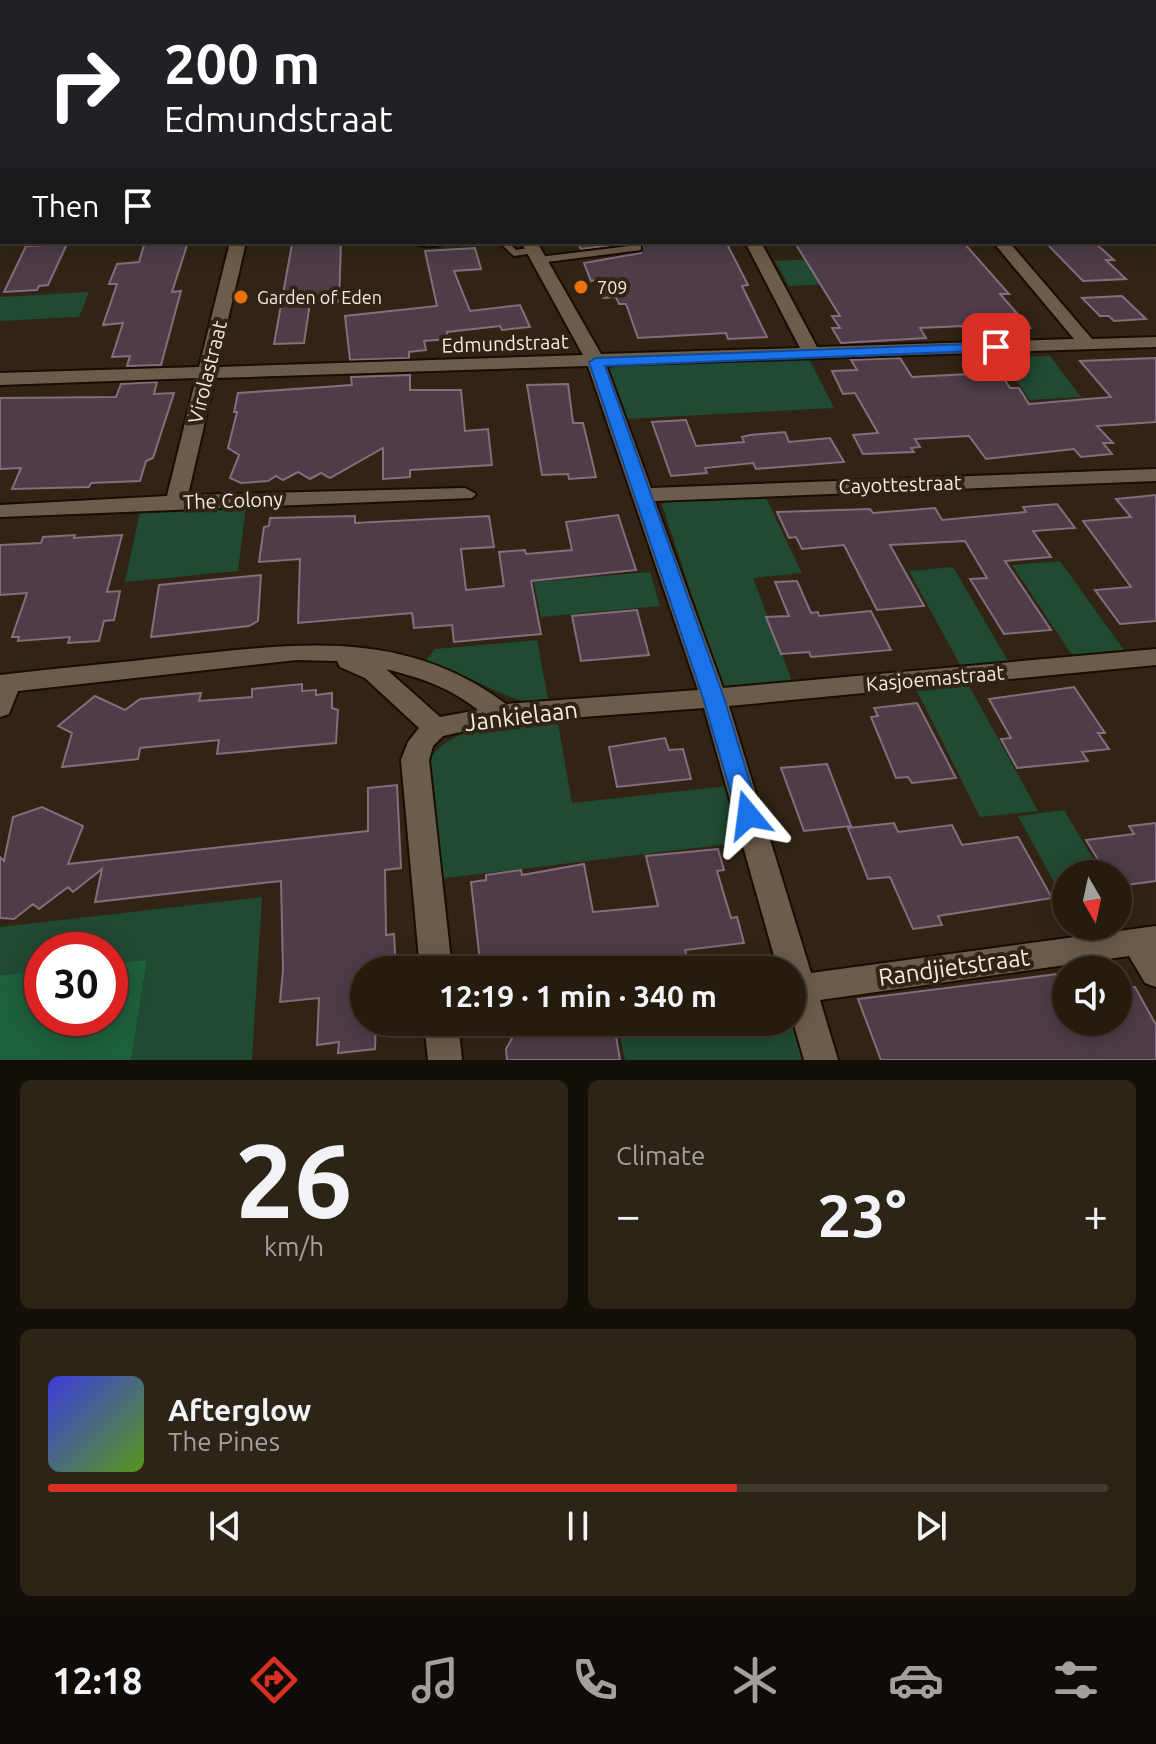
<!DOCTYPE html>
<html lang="en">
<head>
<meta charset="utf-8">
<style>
	:root { --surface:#251b0f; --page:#2d2418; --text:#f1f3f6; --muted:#a3a19e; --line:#42392f; --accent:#d93025 }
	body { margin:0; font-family:Ubuntu,sans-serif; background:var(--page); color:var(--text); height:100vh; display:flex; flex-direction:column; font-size:30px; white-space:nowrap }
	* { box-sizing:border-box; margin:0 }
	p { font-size:26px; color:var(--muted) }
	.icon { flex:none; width:44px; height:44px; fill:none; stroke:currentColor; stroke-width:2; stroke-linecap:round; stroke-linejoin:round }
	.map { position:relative; height:1060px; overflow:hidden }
	.side { display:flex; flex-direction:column; gap:20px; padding:20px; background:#140f08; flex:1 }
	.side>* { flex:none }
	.guide { position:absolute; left:0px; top:0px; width:1156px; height:244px; box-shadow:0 4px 20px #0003,0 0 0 2px var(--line); background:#202124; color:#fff; overflow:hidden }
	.needle { width:52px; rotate:171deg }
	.controls { position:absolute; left:1052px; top:860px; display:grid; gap:16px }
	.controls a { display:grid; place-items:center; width:80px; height:80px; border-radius:50%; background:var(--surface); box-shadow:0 4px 20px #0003,0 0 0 2px var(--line); font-size:40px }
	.speed { position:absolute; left:24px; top:932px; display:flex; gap:16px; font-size:40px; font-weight:700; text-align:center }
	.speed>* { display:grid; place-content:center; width:104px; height:104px; border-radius:50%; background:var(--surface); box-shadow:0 4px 20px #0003,0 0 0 2px var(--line); line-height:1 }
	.speed .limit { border:12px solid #d22; background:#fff; color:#111 }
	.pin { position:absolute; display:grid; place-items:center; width:68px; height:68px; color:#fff; margin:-34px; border-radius:16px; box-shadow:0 4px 12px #0006 }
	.me { position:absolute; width:88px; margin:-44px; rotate:344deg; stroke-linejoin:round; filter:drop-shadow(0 0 6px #0008) }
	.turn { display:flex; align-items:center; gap:28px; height:168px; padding:0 32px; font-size:36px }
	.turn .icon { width:104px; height:104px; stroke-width:2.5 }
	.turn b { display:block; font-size:56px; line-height:68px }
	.then { display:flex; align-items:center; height:76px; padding:0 32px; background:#0003; gap:16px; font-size:30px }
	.big { font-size:60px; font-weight:600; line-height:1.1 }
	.side .card { flex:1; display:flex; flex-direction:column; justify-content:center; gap:12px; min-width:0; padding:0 28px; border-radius:12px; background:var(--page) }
	.side .dial { align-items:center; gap:0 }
	.dial b { font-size:104px; line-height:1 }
	.song { display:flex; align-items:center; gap:24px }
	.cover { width:96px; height:96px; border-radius:12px; background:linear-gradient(135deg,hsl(240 70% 55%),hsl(90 70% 35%)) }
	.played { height:8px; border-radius:4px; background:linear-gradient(90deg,var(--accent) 65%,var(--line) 65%) }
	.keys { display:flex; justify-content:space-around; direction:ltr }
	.heat { display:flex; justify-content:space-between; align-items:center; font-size:44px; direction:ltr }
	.side .tiles { flex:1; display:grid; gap:20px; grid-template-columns:1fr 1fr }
	.card:last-child { grid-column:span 2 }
	.trip { position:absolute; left:350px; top:956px; width:456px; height:80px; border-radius:40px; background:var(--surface); box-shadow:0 4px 20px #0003,0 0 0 2px var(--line); font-weight:600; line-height:80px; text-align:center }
	.tabs { display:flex; height:128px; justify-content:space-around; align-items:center; background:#0f0b06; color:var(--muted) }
	.tabs .icon { width:56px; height:56px }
	.tabs .current { color:var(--accent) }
	.tabs b { font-size:36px; color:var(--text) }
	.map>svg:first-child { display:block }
	.green { fill:#214a32 }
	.forest { fill:#1d603c }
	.building { fill:#4e3c49; stroke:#826e7d; stroke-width:2 }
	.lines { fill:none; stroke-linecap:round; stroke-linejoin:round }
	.service-casing { stroke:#190d01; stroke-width:4 }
	.minor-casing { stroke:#190d01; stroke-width:4 }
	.tertiary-casing { stroke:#190d01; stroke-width:4 }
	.service { fill:#6c5c4b; fill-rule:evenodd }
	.minor { fill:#6c5c4b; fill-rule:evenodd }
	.tertiary { fill:#6c5c4b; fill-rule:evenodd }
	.route { fill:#1a73e8; stroke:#114b97; stroke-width:2 }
	.food-dot { fill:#e8710a; stroke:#312414; stroke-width:3 }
	.labels { text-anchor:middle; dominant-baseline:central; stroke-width:8; stroke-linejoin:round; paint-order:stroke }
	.far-poi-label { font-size:18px; fill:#f3eae0; stroke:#312414; text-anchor:start }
	.street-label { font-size:20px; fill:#f3eae0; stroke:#312414 }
	.near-street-label { font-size:24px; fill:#f3eae0; stroke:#312414 }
</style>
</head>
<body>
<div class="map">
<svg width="1156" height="1060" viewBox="0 0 1156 1060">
	<rect width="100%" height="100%" fill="#312414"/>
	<path class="green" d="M843,0h313v53l-2,-51h-358z
		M880,256l17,25 -108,5 -14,-25z
		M89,292l-10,25 -79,4v-24z
		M1050,356l31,41 -51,3 -30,-42z
		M808,357l26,51 -209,11 -18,-49 12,-5z
		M764,494l38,79 -49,5 41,108 -64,5 -10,-10 -58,-176 5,-6z
		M246,506l-8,65 -113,11 15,-71z
		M1060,561l66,92 -52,5 -62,-93z
		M953,567l58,99 -48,4 -54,-99z
		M650,572l10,34 -119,11 -7,-35z
		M537,640l12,64c-40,3 -83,-34 -124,-43l10,-12z
		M968,684l70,127 -58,6 -64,-128z
		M558,723l14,80 156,-17 18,56 -309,37 -9,-119c30,-40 85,-34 130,-37z
		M1064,810l38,64h-36v30l-48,-88z
		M262,897l-10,163h-121l16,-99 -37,3v-14h-68v21l-42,4v-48z
		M792,995l20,65h-187l-8,-38h175z"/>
	<path class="forest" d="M147,960l-16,100h-131v-85l42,-4v47h68v-54z"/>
	<path class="building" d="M145,242h43l-16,50 9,-1 -20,74 -34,1 3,-10 -18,1 11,-34 -20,2 14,-41h-8l8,-20 22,-2z
		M341,242l-2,60 -29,1 -6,40 -30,1 18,-100z
		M577,242h149l22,43 -6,1 25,51 -39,2 -2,-6 -88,5 -12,-34h-7l-3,-7 -13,1 -7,-18 -5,1 -7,-18 57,-10 2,-9 -5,-2 -57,7z
		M963,242l46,52h-9l30,34 -62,4 -5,-6 -43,2 6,10 -85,5 -9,-15h8l-8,-12h8l-45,-73z
		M1086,242h8l20,18h-8l20,19 -43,2 -36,-37z
		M67,244l-19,41 -9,1 -2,4 -33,2 22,-46z
		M475,248l6,21 -27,2 16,40 50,-6 10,22 -28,3 -2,-4 -53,6 1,7 -24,2 2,9 -17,2v6l-59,2 -5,-44 92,-10 -12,-55z
		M1122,296l24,23 -32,2 -5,-5h-9l-18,-18z
		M900,358l12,19 57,-3 -6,-10 31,-1 16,25h9l10,16 82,-7 -31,-36 76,-3v64l-59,4 16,17h-10l9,11 -31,3 -7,-8 -88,10 -17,-23 -54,3 5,8 -9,1 3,4 -51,2 -10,-19 25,-2 -23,-40 -12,1 -11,-23 25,-1 -6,-10z
		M410,375v15h51l4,41 23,-2 4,36 -82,5v7l-27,2v-31l-53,30 -9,-5 -11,6 -12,-7 -15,8 -7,-4 -8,5 -27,2 -11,-5 9,-23 -11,-7 9,-36h-3l4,-19 114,-8 -1,-8z
		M157,382l-3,12 20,-1 -21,65 -7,3 -6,20 -49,2 -2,4 -77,2 9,-21 -21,1v-71l116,-1 5,-13z
		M568,384l5,39h10l13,54 -27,2 -1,-5 -26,1 -15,-90z
		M686,420l10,26 48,-4 -2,-5 8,-2 35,-3 4,10 41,-4 14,24 -88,7 -3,-6 -48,5 2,5 -36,3 -19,-54z
		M1156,495v126l-36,3 -25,-34 36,-3 -48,-66 48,-4 -15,-18z
		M1057,504l18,24 -42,3 18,26 -46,4 46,69 -47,4 -34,-55 17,-1 -22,-37 -75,4 34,61 -47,4 -33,-65 -42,4 -6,-12 -7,1 -12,-26 93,-3 3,4 62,-5 7,12 84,-8 -3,-5z
		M618,515l18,55 -105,11 10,53 -87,8 -2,-17 -38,3 -2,-15 -114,10 2,-64 -41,3 5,-35 5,-1 1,-8 85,-2v7l134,-7 5,31 -33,2 5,41 38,-4 -5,-34 26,-2 1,4 46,-4 -6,-28z
		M75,535l-1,3 48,-3 -15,57 13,-1 -6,29 -10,1 -5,20 -31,2 2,-6 -52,4 1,-4h-7l15,-44 -27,2v-50l41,-2 2,-6z
		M261,575l-3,46 -9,5 -98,11 8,-52z
		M797,581l14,32 7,-1 1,4 52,-5 20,39 -80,7 -2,-5 -28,2 -15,-37 23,-1 -14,-34z
		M637,610l12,45 -68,6 -9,-45z
		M302,684v7l14,-1v5l16,-2v15l6,2 -2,33 -119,11 2,-14 -79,8 -2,11 -76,8 10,-34 -14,-7 37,-30 30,14 15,-11 61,-6 -2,8 53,-4v-8z
		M1074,687l31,46h-7l11,16 -27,3 6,9 -71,7 -16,-29 10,-1 -22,-39z
		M917,703l39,75 -44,5 -4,-6 -12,1 -25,-61 7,-1 -4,-8z
		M665,738l4,12 14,-1 8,30 -74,8 -8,-40z
		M827,764l24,62 -47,5 -23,-63z
		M397,785l4,83 -16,2 1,65 8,-1 2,36h-32v52h12l-1,27 -37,4 1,-11 -22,3 2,-47 -39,4 3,-32 -2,-89 -186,21 7,-33 -29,23 -5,-5 -29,22 -6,-5 -19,15 -14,-1v-61l4,4 9,-44 29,-10 41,19 -15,38 300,-33v-43z
		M894,823l4,9 54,-7 10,20 56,-8 34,61 -114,18 4,9 -29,4 -23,-52 -22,2 -20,-51z
		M1156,823v58l-38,5v-12h-11l-21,-34 48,-6 -5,-8z
		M718,849l6,21 -7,1 14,47 6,-1 7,26 -59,7 5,20h-78l-1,-7 -60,7h-70l-10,-88 15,-2v-5l35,-5 1,5 62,-11 9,48 65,-6 -12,-50z
		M1066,973v49h52v-33l17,-2 21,38v35h-275l-23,-61z
		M521,1022h47l1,7 45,-5 6,36h-113l-1,-11z"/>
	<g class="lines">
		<defs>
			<path id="service" d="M776,0h6l2,2h-6z
				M1048,0h20l-3,2z
				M419,242h29c-7,4 -24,6 -31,2z
				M499,242h9l8,8 18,-3 4,3 -4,3 -20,3z
				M638,245l3,1v4l-102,13 -4,-3 4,-3z"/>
			<path id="minor" d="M130,0h10l-11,2z
				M291,0h10v2h-10z
				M455,0h10v2h-10z
				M619,0h10l1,2h-10z
				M1154,88h2v8h-2z
				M1154,162h2v10h-2z
				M230,242h16l-29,125 366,-12 -62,-113h16l64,112 199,-6 -55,-106h16l56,105 257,-8 -81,-97h16l83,97 64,-2v10l-550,18 45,123 505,-19v12l-501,20 68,187 433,-39v16l-427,41 82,267 345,-47v61l-11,-4 -16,-27 -309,44 18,60h-34l-12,-42v-48h-14l-74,-262 -203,15 -58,13 -10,10 -4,14 23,210h-32l-19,-210 7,-18 11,-14 -54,-50 -25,-11 -3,-6 -41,-1 -278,31 -9,23 -9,3v-42c59,-7 118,-12 177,-19 120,-12 226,-29 329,48l192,-14 -110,-324 -373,12 -27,117 277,-7 11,6 -4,4 -472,19v-12l167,-9 29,-118 -196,7v-12l199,-6zM386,669c35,9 63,18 92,41l-38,7z
				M424,1022h34l4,38h-34z"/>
			<path id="tertiary" d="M666,0h80l-82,2z
				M0,19h2v6h-2z"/>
		</defs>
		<use href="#service" class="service-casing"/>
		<use href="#minor" class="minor-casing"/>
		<use href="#tertiary" class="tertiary-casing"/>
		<use href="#service" class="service"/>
		<use href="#minor" class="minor"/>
		<use href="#tertiary" class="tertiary"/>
	</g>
	<path class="route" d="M996,343l7,4 -2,3 -396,16 119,332 36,117 -4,6 -8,3 -9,-3 -36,-123 -114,-336 7,-4z"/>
	<g class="food-dot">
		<circle cx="581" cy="287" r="8"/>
		<circle cx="241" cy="297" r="8"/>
	</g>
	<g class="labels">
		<g class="far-poi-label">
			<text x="597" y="287">709</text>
			<text x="257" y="297">Garden of Eden</text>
		</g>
		<g class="street-label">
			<text transform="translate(505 343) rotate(-2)">Edmundstraat</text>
			<text transform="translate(207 372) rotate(-76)">Virolastraat</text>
			<text transform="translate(900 484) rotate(-2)">Cayottestraat</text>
			<text transform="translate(233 500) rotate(-2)">The Colony</text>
			<text transform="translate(935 678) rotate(-5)">Kasjoemastraat</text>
		</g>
		<g class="near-street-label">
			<text transform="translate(521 716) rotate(-7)">Jankielaan</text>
			<text transform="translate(954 967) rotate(-8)">Randjietstraat</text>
		</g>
	</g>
</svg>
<div class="controls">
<a><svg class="needle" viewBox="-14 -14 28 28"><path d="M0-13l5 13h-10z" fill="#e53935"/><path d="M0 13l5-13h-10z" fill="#a3a19e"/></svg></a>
<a><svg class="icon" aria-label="sound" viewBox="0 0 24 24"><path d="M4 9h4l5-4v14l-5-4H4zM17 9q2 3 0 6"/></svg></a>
</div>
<div class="speed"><div class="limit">30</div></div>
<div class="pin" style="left:996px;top:347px;background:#d93025"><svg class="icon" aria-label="arrive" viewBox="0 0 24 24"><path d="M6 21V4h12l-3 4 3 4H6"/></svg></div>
<svg class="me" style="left:748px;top:815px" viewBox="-20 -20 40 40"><path d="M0-17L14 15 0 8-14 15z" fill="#1a73e8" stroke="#fff" stroke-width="4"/></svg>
<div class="trip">12:19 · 1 min · 340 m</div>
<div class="guide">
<div class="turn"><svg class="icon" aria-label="right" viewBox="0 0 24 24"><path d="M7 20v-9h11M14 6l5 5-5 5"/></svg><div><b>200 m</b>Edmundstraat</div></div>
<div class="then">Then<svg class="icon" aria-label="arrive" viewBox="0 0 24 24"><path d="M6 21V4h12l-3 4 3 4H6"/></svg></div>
</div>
</div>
<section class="side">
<div class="tiles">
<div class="card dial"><b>26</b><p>km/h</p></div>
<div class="card"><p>Climate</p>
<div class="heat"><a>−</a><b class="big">23°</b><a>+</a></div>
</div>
<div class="card">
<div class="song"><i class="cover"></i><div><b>Afterglow</b><p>The Pines</p></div></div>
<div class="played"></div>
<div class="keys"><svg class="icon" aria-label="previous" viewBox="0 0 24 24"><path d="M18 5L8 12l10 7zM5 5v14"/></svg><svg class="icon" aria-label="pause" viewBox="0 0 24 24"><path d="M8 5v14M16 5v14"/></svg><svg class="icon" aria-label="next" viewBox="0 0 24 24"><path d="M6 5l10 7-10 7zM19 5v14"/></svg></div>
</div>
</div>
</section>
<nav class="tabs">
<b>12:18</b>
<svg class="icon current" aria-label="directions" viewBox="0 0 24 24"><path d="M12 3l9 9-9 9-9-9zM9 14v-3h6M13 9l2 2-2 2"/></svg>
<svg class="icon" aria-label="music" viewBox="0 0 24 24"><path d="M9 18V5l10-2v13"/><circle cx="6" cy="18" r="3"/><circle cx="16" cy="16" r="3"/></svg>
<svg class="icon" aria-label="phone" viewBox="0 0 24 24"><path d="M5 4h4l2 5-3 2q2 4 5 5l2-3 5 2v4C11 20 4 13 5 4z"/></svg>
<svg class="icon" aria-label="climate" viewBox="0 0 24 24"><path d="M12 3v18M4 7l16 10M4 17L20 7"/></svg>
<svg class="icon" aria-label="car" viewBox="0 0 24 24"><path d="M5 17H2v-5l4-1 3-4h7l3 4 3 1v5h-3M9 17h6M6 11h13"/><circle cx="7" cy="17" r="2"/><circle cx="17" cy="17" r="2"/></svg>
<svg class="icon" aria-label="filters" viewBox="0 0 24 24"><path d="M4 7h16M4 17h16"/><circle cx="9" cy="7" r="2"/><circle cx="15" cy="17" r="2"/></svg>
</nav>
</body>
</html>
